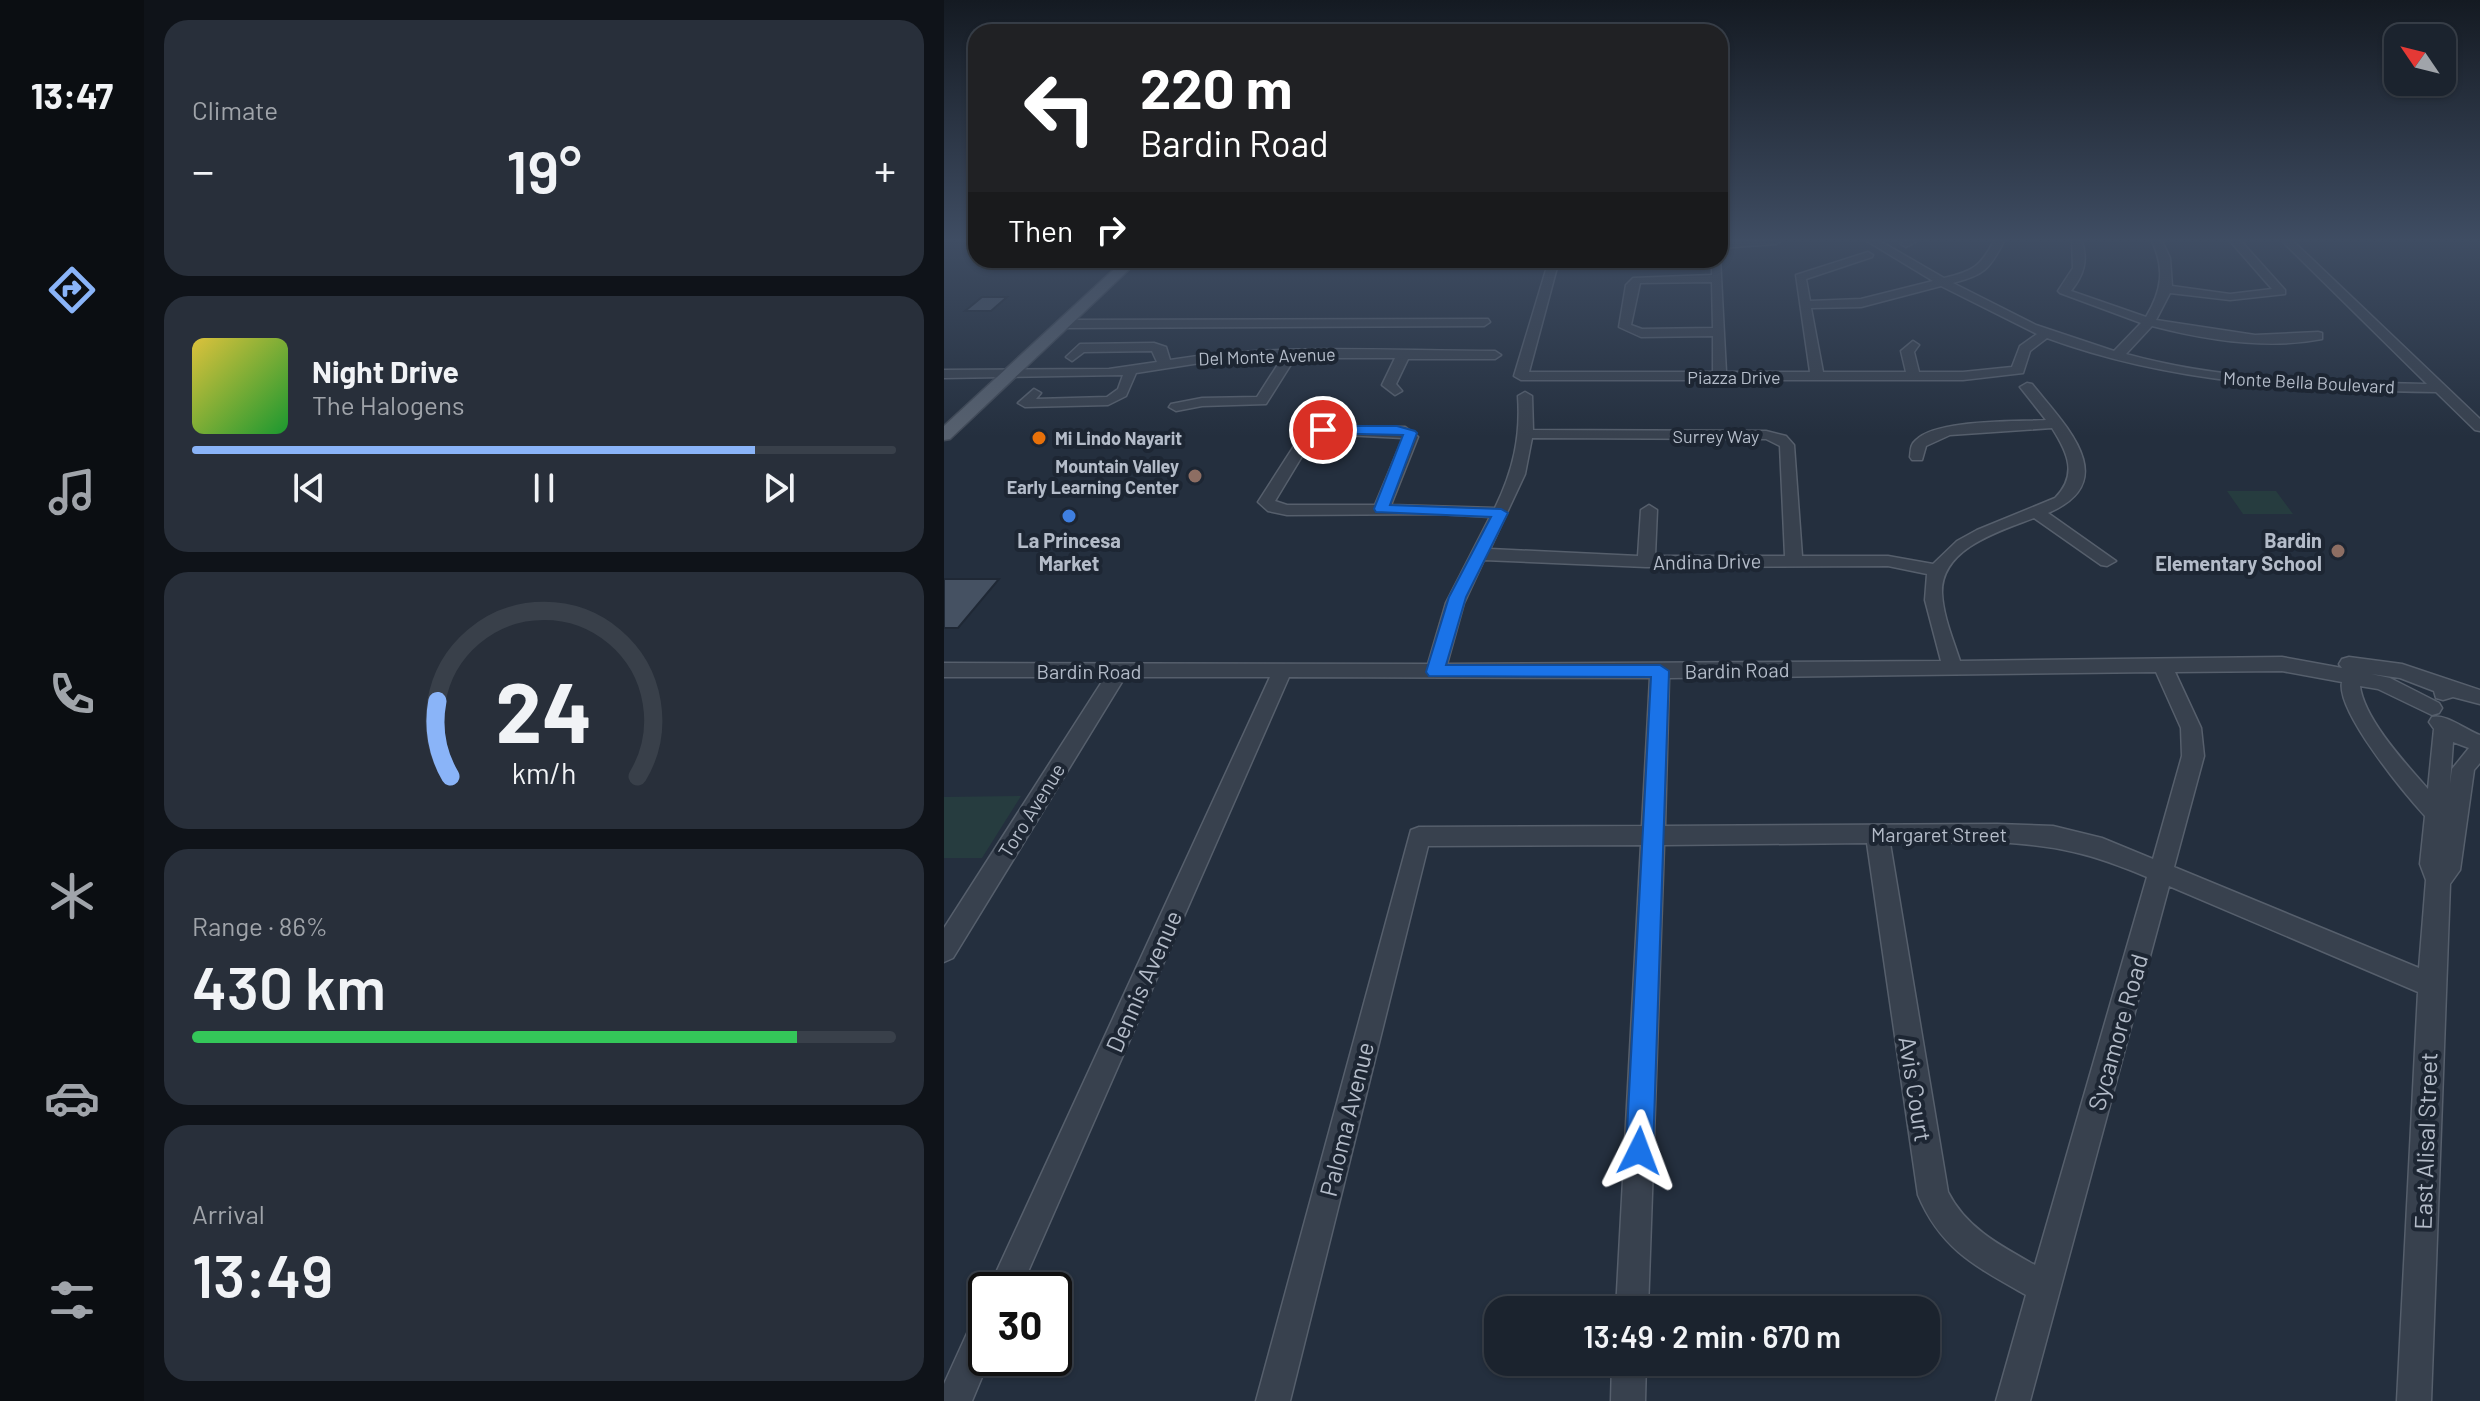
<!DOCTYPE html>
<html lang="en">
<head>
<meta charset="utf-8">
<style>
	:root { --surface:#1b232e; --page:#282f3a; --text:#f1f3f6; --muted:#a0a4aa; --line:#39404a; --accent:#8ab4f8 }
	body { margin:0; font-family:Barlow,sans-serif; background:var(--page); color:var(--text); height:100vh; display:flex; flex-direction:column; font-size:30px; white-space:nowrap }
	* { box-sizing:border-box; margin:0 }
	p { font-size:26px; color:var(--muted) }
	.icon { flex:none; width:44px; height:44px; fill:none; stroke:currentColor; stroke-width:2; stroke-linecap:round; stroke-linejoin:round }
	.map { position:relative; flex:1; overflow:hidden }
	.side { display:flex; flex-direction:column; gap:20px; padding:20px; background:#0f1319; width:800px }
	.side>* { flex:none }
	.banner { position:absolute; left:24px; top:24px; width:760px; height:244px; border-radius:24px; box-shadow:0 2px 6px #0004,0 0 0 2px var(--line); background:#202124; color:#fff; overflow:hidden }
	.needle { width:52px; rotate:305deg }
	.tools { position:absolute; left:1440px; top:24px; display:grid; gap:16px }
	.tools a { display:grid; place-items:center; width:72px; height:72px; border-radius:16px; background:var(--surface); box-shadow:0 2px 6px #0004,0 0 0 2px var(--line); font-size:40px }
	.speed { position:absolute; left:24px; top:1272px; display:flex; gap:16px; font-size:40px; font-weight:700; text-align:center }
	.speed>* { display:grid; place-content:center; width:104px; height:104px; border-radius:50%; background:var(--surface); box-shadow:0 2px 6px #0004,0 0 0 2px var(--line); line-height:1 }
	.speed .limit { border:4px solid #111; border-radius:12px; background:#fff; color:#111 }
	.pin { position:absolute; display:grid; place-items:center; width:68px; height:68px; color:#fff; margin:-34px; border:4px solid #fff; border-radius:50%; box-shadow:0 2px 8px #0007 }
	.me { position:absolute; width:88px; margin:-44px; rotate:3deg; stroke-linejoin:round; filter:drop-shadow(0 0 6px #0008) }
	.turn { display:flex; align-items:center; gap:28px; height:168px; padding:0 40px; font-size:36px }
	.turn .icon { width:104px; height:104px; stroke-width:2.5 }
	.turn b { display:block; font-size:56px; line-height:68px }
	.then { display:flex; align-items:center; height:76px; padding:0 40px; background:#0003; gap:16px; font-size:30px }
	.big { font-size:60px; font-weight:600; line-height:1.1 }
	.side .card { flex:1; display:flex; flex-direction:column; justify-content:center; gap:12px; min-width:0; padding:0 28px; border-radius:24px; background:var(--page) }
	.side .dial { align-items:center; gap:0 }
	.dial svg { height:208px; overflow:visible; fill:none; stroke:var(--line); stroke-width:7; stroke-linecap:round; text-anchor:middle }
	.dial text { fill:var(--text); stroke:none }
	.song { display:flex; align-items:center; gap:24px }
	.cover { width:96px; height:96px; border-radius:12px; background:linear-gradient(135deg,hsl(50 70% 55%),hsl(130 70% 35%)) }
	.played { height:8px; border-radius:4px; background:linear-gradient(90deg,var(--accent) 80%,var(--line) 80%) }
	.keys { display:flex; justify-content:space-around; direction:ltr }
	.heat { display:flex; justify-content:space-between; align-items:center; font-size:44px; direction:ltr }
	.charge { height:12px; border-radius:6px; background:linear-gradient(90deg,#34c759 86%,var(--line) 0) }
	.trip { position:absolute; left:540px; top:1296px; width:456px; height:80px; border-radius:24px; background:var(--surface); box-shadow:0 2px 6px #0004,0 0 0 2px var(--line); font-weight:600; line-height:80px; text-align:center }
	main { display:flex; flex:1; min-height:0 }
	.menu { display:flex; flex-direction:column; width:144px; justify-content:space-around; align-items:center; background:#0b0e12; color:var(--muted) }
	.menu .icon { width:56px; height:56px }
	.menu .on { color:var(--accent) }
	.menu b { font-size:36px; color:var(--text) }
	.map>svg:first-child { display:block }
	.green { fill:#263c3f }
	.building { fill:#455162; stroke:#1f2835; stroke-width:2 }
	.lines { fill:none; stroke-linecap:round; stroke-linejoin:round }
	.minor-casing { stroke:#565f6c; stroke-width:3 }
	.major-casing { stroke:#414a57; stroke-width:3 }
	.minor { fill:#38414e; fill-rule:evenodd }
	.major { fill:#56606e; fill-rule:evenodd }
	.route { fill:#1a73e8; stroke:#114b97; stroke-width:2 }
	.food-dot { fill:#e8710a; stroke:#1d2633; stroke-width:3 }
	.education-dot { fill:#8d6e63; stroke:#1d2633; stroke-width:3 }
	.shop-dot { fill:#3f7fe0; stroke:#1d2633; stroke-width:3 }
	.labels { text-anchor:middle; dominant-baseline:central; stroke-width:8; stroke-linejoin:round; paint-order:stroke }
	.far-street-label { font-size:18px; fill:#b4bcc9; stroke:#1d2633 }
	.far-poi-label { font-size:18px; font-weight:bold; fill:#b4bcc9; stroke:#1d2633; text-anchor:start }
	.poi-label { font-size:20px; font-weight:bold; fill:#b4bcc9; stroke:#1d2633 }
	.street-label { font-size:20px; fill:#b4bcc9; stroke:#1d2633 }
	.near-street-label { font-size:24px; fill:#b4bcc9; stroke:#1d2633 }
</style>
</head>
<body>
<main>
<nav class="menu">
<b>13:47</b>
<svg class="icon on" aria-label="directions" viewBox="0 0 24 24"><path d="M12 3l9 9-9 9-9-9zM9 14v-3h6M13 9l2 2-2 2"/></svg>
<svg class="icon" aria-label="music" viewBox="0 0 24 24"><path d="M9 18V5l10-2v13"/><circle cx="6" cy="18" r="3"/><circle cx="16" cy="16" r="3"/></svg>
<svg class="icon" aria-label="phone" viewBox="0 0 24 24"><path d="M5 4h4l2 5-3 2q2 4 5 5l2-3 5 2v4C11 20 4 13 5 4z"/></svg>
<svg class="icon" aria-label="climate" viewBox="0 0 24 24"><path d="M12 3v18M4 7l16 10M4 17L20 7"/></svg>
<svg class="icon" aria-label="car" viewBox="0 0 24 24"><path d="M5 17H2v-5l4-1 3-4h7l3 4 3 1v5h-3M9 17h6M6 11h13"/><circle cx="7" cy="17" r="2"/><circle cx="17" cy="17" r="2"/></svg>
<svg class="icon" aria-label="filters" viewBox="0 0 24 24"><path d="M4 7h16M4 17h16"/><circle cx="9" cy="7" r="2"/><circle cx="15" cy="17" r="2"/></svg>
</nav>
<section class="side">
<div class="card"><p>Climate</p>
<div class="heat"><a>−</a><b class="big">19°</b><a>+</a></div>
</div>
<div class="card">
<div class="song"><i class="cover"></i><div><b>Night Drive</b><p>The Halogens</p></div></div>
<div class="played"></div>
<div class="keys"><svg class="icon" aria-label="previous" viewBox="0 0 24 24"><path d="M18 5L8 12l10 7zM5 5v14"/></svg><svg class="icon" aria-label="pause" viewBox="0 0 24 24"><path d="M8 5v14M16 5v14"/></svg><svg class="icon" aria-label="next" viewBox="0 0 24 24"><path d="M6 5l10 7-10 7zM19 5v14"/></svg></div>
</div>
<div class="card dial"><svg viewBox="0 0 100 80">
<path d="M14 69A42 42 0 1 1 86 69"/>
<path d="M14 69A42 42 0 0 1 9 40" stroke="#8ab4f8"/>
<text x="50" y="56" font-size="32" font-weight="700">24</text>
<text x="50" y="72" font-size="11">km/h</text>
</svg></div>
<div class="card"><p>Range · 86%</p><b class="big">430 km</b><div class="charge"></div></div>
<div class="card"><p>Arrival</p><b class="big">13:49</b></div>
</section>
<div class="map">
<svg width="1536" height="1401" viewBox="0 0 1536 1401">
	<rect width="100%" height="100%" fill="#242f3e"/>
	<path class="green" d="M1283,491h49l17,23h-50z
		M77,796l-39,62h-38v-61z"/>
	<path class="building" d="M38,297h25l-16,14h-26z
		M0,579h55l-41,49h-14z"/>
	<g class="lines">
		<defs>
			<path id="minor" d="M837,241l-5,3 -56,4v-6z
				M923,241h13l64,37c29,-7 36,-11 50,-37h10c-14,28 -20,34 -51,42l83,42 78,26 27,-28 -81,-30 -2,-2 15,-23 -1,-27h10c6,20 2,34 -11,50l75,26c16,-27 19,-48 6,-76h10l8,17 2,28 58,8 42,-5 -42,-48h11l44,49v4l-55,6 -60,-7 -14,27 99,15 63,-3 4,1v6c-55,11 -116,1 -170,-13l-26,28c97,27 202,28 301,30l-145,-143h11l187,178v12l-5,-1 -39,-38c-132,-2 -264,-8 -389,-54l-17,13 -7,22 -60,7h-442l-7,-4 35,-116h10l-30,112h184v-36l-72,1 -22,-10 7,-42 7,-7 79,-3v-15h8v-3l6,115h84l-14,-97 72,-23 5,3 -1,2 -66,22 4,22 51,-2 72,-18zM768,282l1,46 -71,1 -11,-4 9,-42zM997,286l96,48 -17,12 -8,21 -49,5h-44l-5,-20 5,-7 -6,-4 -12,10 5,21h-83l-12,-64 50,-1z
				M960,241h13l-11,6 -5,-3z
				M544,319l2,3 -6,4 -422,2 -6,-4 6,-4z
				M210,343l12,4 4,13c107,-17 216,-9 325,-9l6,4 -6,4h-87l-12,25 6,7 -7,4 -13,-10 13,-27h-100l-29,46 -64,2 -26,5 -7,-4 2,-3 31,-6 55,-1 25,-39h-50l-96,15 -10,23 -18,9 -83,2 -7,-4 16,-14 7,4 -5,6 71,-2 11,-8 5,-14 -179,3v-8l165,-1 48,-7 -5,-11 -68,1 -12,9 -6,-4 14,-13z
				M1083,383l5,1c32,40 92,97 16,129l68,48 -9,5 -6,-1 -67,-47c-34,13 -93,30 -92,75 1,23 11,46 18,68l322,-4 60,11 -3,-4 3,-5 7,-2 53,7 78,26v14l-27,-7 -10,3 -7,-2 -2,-7 -34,-13 -29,-4 19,4 49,25 3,5 -3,5 -7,2 -54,-26 -18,-3c4,33 46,78 68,103l6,-60 -5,-7 3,-5c13,-4 34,13 48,18v28l-6,7 -14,100 -10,14 -19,517h-34l21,-409 -249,-106 -139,515h-34l30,-106c-49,-28 -85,-45 -108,-100l-51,-352 -203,2 -16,465h-32l25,-465 -213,1 -138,555h-34l155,-571 8,-3 223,-1 8,-148 -361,-1 -269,613h-32l282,-613h-145l-172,281 -9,4v-34l161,-251h-161v-14l484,1 18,-61 44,-86 -51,-3 -152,1 -19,-4 -10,-9 45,-70 20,-6 82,1 13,10 -27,68 104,3c18,-37 26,-71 23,-112l7,-4 7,4 1,34 233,1 20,5 8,9 8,111h86l45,8 24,-23 20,-11 78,-32c23,-23 13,-45 -3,-70l-102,7 -24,11 -4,14h-10l-2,-3c1,-7 0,-12 6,-17 21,-21 100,-18 130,-20l-26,-33zM380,434l79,4 -28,67h-88l-12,-4 38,-63zM588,438l234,1 14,7 5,110h-130l2,-46 -8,-5 -8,5 -3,46 -148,-7 35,-75zM540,560l162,7 242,-1 39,8 -2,26 16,61 -494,3 17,-61zM1338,671l60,11c-6,29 62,111 83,134l-5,48 6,16 -7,88 -245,-101 30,-111 -3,-28 -26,-56zM1212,672l25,56 1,28 -29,103 -51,-21 -49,-12 -56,-2 -332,2 4,-148zM1509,742l16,6 -17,21 -2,15zM1053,842c62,4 93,11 150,35l-112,388c-34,-19 -69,-37 -87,-73l-58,-349z
				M42,1313v45h4l-18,43h-28v-17l30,-66z
				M668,1362h34l-1,39h-34z"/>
			<path id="major" d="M180,260h15l-189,179 -6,1v-14z"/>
		</defs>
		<use href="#minor" class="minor-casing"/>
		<use href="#major" class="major-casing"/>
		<use href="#minor" class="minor"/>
		<use href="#major" class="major"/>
	</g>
	<linearGradient id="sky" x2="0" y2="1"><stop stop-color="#141a22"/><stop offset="0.55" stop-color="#3f4d63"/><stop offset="1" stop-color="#3f4d63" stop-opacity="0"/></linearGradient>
	<rect width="1536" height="437" fill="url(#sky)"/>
	<path class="route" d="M379,426h74l18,5 2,2 -27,72 111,4 7,4 -42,84 -20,68h214l9,6 -16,480 -4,10 -10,4 -9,-4 -4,-10 25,-474 -222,-1 -3,-4 23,-75 42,-80 -115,-5 -2,-3 29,-74 -85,-2 -2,-3z"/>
	<circle class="food-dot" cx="95" cy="438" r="8"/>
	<g class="education-dot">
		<circle cx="251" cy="476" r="8"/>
		<circle cx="1394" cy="551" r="8"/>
	</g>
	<circle class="shop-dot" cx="125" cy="516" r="8"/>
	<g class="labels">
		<g class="far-street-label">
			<text transform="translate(323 356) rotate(-2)">Del Monte Avenue</text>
			<text x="790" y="377">Piazza Drive</text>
			<text transform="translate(1365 382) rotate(3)">Monte Bella Boulevard</text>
			<text x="772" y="436">Surrey Way</text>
		</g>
		<g class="far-poi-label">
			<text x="111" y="438">Mi Lindo Nayarit</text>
			<text x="235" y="466" text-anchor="end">Mountain Valley<tspan x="235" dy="21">Early Learning Center</tspan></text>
		</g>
		<g class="poi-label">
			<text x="125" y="540">La Princesa<tspan x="125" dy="23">Market</tspan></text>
			<text x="1378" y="540" text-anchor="end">Bardin<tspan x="1378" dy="23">Elementary School</tspan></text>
		</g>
		<g class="street-label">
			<text transform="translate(763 561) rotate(-1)">Andina Drive</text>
			<text transform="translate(793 670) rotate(-1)">Bardin Road</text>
			<text x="145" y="671">Bardin Road</text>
			<text transform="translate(87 810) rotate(-58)">Toro Avenue</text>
			<text x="995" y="834">Margaret Street</text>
		</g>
		<g class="near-street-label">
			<text transform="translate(199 981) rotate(-66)">Dennis Avenue</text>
			<text transform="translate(1173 1032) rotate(-74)">Sycamore Road</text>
			<text transform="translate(972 1089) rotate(81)">Avis Court</text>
			<text transform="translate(402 1119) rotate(-76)">Paloma Avenue</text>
			<text transform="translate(1481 1141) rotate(-88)">East Alisal Street</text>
		</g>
	</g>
</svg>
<div class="tools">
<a><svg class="needle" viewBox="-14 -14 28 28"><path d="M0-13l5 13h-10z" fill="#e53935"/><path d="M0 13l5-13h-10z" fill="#a0a4aa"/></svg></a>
</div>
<div class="speed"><div class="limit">30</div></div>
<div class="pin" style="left:379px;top:430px;background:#d93025"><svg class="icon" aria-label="arrive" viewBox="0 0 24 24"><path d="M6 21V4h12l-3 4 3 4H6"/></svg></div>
<svg class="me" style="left:695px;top:1151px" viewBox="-20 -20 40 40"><path d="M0-17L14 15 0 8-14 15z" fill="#1a73e8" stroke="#fff" stroke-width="4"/></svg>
<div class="trip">13:49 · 2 min · 670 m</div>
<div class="banner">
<div class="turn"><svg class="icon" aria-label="left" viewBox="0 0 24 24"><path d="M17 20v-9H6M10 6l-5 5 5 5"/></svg><div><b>220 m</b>Bardin Road</div></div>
<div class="then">Then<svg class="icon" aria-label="right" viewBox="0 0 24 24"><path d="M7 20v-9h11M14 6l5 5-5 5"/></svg></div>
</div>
</div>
</main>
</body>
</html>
